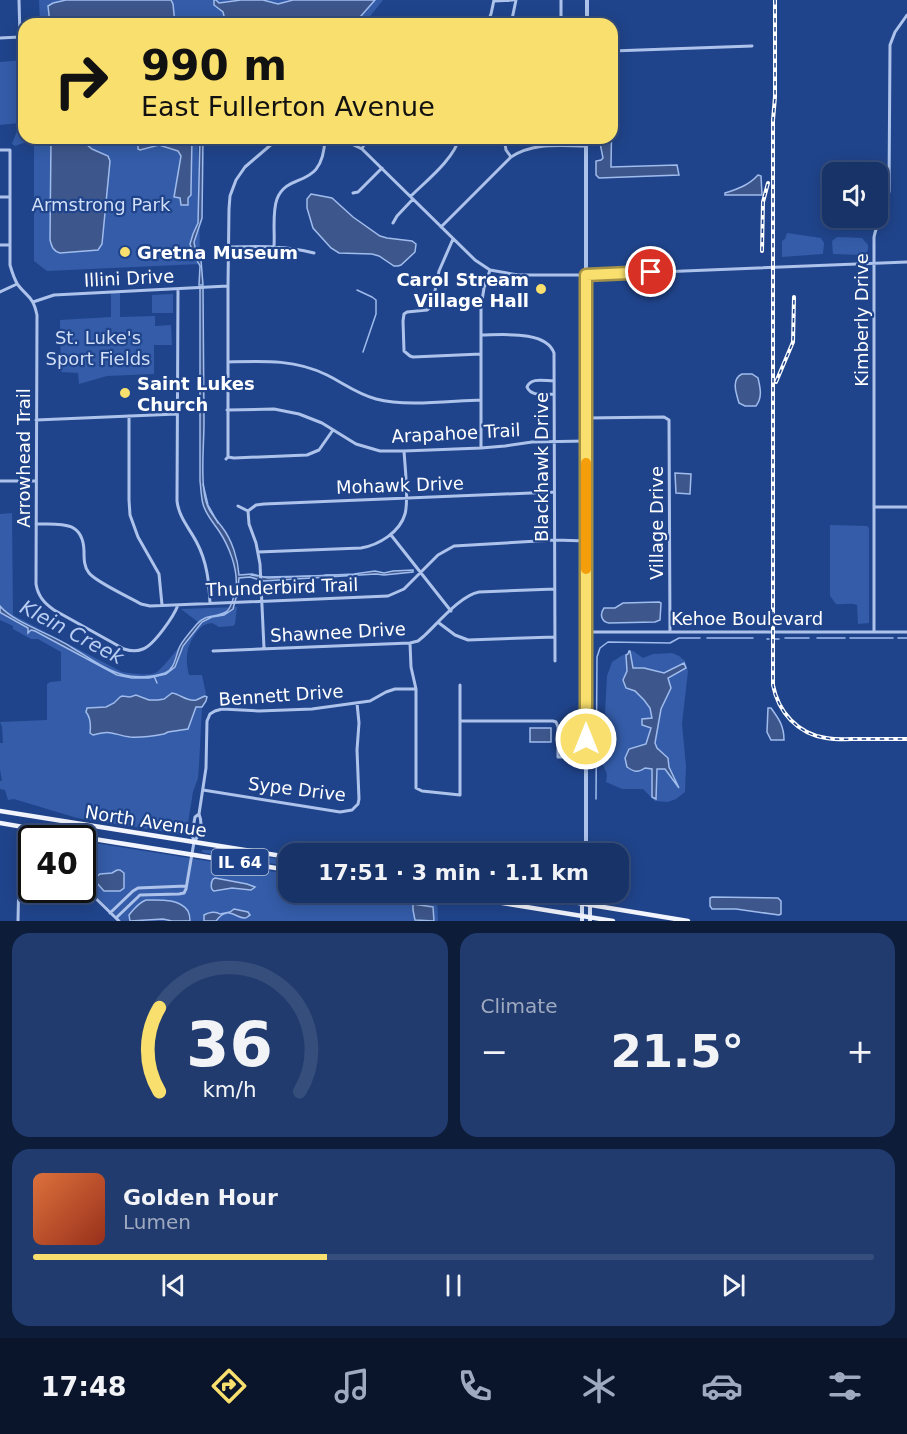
<!DOCTYPE html>
<html lang="en">
<head>
<meta charset="utf-8">
<style>
	:root { --surface:#183368; --page:#213b6e; --text:#f1f3f6; --muted:#9faac0; --line:#364e7c; --accent:#f9df6d }
	body { margin:0; font-family:"DejaVu Sans",sans-serif; background:var(--page); color:var(--text); height:100vh; display:flex; flex-direction:column; font-size:22px; white-space:nowrap }
	* { box-sizing:border-box; margin:0 }
	p { font-size:20px; color:var(--muted) }
	.icon { flex:none; width:33px; height:33px; fill:none; stroke:currentColor; stroke-width:2; stroke-linecap:round; stroke-linejoin:round }
	.map { position:relative; height:921px; overflow:hidden }
	.sheet { display:flex; flex-direction:column; gap:12px; padding:12px; background:#0d1c39; flex:1 }
	.sheet>* { flex:none }
	.banner { position:absolute; left:18px; top:18px; width:600px; height:126px; border-radius:18px; box-shadow:0 3px 15px #0003,0 0 0 2px var(--line); background:#f9df6d; color:#111; overflow:hidden }
	.tools { position:absolute; left:822px; top:162px; display:grid; gap:12px }
	.tools a { display:grid; place-items:center; width:66px; height:66px; border-radius:12px; background:var(--surface); box-shadow:0 3px 15px #0003,0 0 0 2px var(--line); font-size:30px }
	.speed { position:absolute; left:18px; top:825px; display:flex; gap:12px; font-size:30px; font-weight:700; text-align:center }
	.speed>* { display:grid; place-content:center; width:78px; height:78px; border-radius:50%; background:var(--surface); box-shadow:0 3px 15px #0003,0 0 0 2px var(--line); line-height:1 }
	.speed .limit { border:3px solid #111; border-radius:9px; background:#fff; color:#111 }
	.pin { position:absolute; display:grid; place-items:center; width:51px; height:51px; color:#fff; margin:-26px; border:3px solid #fff; border-radius:50%; box-shadow:0 2px 6px #0007 }
	.me { position:absolute; width:66px; margin:-33px; rotate:0deg; stroke-linejoin:round; filter:drop-shadow(0 0 4px #0008) }
	.turn { display:flex; align-items:center; gap:21px; height:126px; padding:0 24px; font-size:27px }
	.turn .icon { width:78px; height:78px; stroke-width:2.5 }
	.turn b { display:block; font-size:42px; line-height:51px }
	.big { font-size:45px; font-weight:700; line-height:1.1 }
	.sheet .widget { flex:1; display:flex; flex-direction:column; justify-content:center; gap:9px; min-width:0; padding:0 21px; border-radius:18px; background:var(--page) }
	.sheet .dial { align-items:center; gap:0 }
	.dial svg { height:156px; overflow:visible; fill:none; stroke:var(--line); stroke-width:7; stroke-linecap:round; text-anchor:middle }
	.dial text { fill:var(--text); stroke:none }
	.song { display:flex; align-items:center; gap:18px }
	.cover { width:72px; height:72px; border-radius:9px; background:linear-gradient(135deg,hsl(20 70% 55%),hsl(10 70% 35%)) }
	.played { height:6px; border-radius:3px; background:linear-gradient(90deg,var(--accent) 35%,var(--line) 35%) }
	.keys { display:flex; justify-content:space-around; direction:ltr }
	.heat { display:flex; justify-content:space-between; align-items:center; font-size:33px; direction:ltr }
	.sheet .tiles { flex:1; display:grid; gap:12px; grid-template-columns:1fr 1fr }
	.widget:last-child { grid-column:span 2 }
	.trip { position:absolute; left:278px; top:843px; width:351px; height:60px; border-radius:18px; background:var(--surface); box-shadow:0 3px 15px #0003,0 0 0 2px var(--line); font-weight:700; line-height:60px; text-align:center }
	.tab-bar { display:flex; height:96px; justify-content:space-around; align-items:center; background:#0a142a; color:var(--muted) }
	.tab-bar .icon { width:42px; height:42px }
	.tab-bar .on { color:var(--accent) }
	.tab-bar b { font-size:27px; color:var(--text) }
	.map>svg:first-child { display:block }
	.green { fill:#345ca8; fill-rule:evenodd }
	.water { fill:#3d568b; stroke:#a0bced; stroke-width:1.5 }
	.lines { fill:none; stroke-linecap:round; stroke-linejoin:round }
	.stream { stroke:#a0bced; stroke-width:1.5 }
	.minor { stroke:#adc3eb; stroke-width:3 }
	.tertiary { stroke:#adc3eb; stroke-width:4 }
	.secondary { stroke:#d8e3f9; stroke-width:4 }
	.primary { stroke:#f2f5fe; stroke-width:4.5 }
	.rail-casing { stroke:#fff; stroke-width:4 }
	.rail { stroke:#20448b; stroke-width:1.5; stroke-dasharray:4.5; stroke-linecap:butt }
	.route-casing { stroke:#a29147; stroke-width:15 }
	.route { stroke:#f9df6d; stroke-width:10 }
	.slow { stroke:#f59e0b; stroke-width:10 }
	.poi-dot { fill:#f9df6d; stroke:#20448b; stroke-width:2 }
	.labels { text-anchor:middle; dominant-baseline:central; stroke-width:4.5; stroke-linejoin:round; paint-order:stroke }
	.shield { fill:#20448b; stroke:#bcc7dc; stroke-width:1.5 }
	.shield-label { font-size:16px; font-weight:bold; fill:#fff }
	.park-label { font-size:18px; fill:#d2dff8; stroke:#20448b }
	.poi-label { font-size:18px; font-weight:bold; fill:#fff; stroke:#20448b; text-anchor:start }
	.street-label { font-size:18px; fill:#fff; stroke:#20448b }
	.water-label { font-size:20px; font-style:italic; fill:#b8cdf3; stroke:#20448b }
</style>
</head>
<body>
<div class="map">
<svg width="907" height="921" viewBox="0 0 907 921">
	<rect width="100%" height="100%" fill="#20448b"/>
	<path class="green" d="M39,0h344l-19,24h-324z
		M24,60v78h174l2,126 -153,7 -13,-10v-122l-19,7 -3,-2 8,-21 -20,2v-63z
		M787,233l34,5 3,5 -1,11 -41,3v-16l3,-2z
		M837,237l25,1 6,7v4l-2,6h-5l-28,-1 -1,-13z
		M111,292h9v25l35,-1v10l16,-1 1,20h-18v29l-47,2 -28,8 -1,-11 -17,-1 -1,-52 51,-3z
		M173,294v19h-21v-18z
		M12,513l1,102 109,57c8,1 26,4 33,1 9,-4 35,-41 43,-51l-17,-13 56,-2 -2,17 -2,2 -14,1 -7,-4c-9,1 -11,4 -16,10 -10,13 -11,27 -7,42h13l4,19c-14,13 -20,0 -34,-1 -8,5 -13,9 -23,7 -4,-1 -6,-3 -10,-4 -4,-1 -13,1 -19,1 -9,10 -18,11 -31,11l-3,4c4,4 6,13 4,18l3,5 13,-4 25,6 33,-3 4,-2 18,-2 10,-24 6,1 -3,59 -1,12 -5,14 -7,43 -109,-17 -63,-19 -6,1 -3,-10 -5,-1v-8h2l-2,-12v-26h3l-1,-16 -2,-5 47,-2v-36l3,-2 11,-1v-29l-23,-13h-7l-18,-10v-3l-13,-6v-106zM12,616c19,11 39,19 57,30 28,15 46,34 80,30 5,-1 13,-1 18,-4 10,-6 9,-18 15,-27 5,-8 11,-15 17,-22l1,1 -17,22 -8,21 -7,6 -8,3 -23,2 -20,-3 -82,-44 -4,-1 -1,2 -2,-4 -18,-10z
		M830,525l37,1 2,2v95l-11,1 -1,-19c-6,-3 -14,0 -21,-1l-6,-8z
		M633,651l10,7 10,-4 19,-1 7,3 6,5 3,10 -6,53 4,42 -1,26 -9,7 -8,3 -13,-1 -12,-12h-21l-16,-7 1,-8 -4,-9 4,-8 1,-27 -3,-17 2,-37 5,-14 9,-6z
		M18,831l49,7h-35l-1,31h-13z
		M82,841l206,33v18h128l21,4 1,25h-317l-38,-38z
		M202,850h8l78,10v6l-83,-13 -3,-1z
		M454,893h37l69,10 -69,-5z"/>
	<path class="water" d="M66,0h105l2,4 2,20h-125l-2,-18 5,-3z
		M214,0h2l3,3 22,-3h22l15,4 15,-4h82l-21,24h-140l2,-6h6l2,-2 -1,-4 -9,-7z
		M612,105l-1,62 66,-2 2,10 -80,3 -3,-3v-14l5,-1 2,-2 -4,-20h13z
		M51,138h28l13,11 16,7 2,5 -8,83 -4,6 -38,3c-7,-2 -8,-6 -10,-13z
		M159,138h33l-1,52v5l-3,3v7h-7l-1,-7 -6,-1 7,-41 -3,-5 -19,-6 -19,5 -2,-1v-4z
		M200,138h3l-1,80 -8,24 2,10 5,8 2,25h-4l1,-19 -7,-13 -3,-9 3,-10 5,-11z
		M758,175l3,1 1,19h-37v-2c13,-4 24,-8 33,-18z
		M311,194l21,4 21,19 27,19 7,2 25,3 4,3 -1,8 -14,13 -3,1h-4l-15,-10 -7,-2 -33,-1 -8,-5 -18,-20 -6,-20v-9z
		M200,288h3c0,45 1,89 1,134 0,23 -3,47 0,69 2,18 8,23 18,36 10,13 16,32 17,48l13,-1 16,4 86,-4 21,-3 9,2 9,-2 20,-1v2l-29,3 -8,-1 -113,7 -13,-4 -11,1 -2,19 -1,1 -3,11 -9,6 -12,2 -10,5 -19,24 -8,21 -9,7 -17,4h-17l-15,-3 -82,-44 -4,-1 -3,3v-5l-27,-15 -1,-2v-5c14,17 52,28 71,41 17,10 34,23 53,28 11,3 29,2 41,-2 11,-5 10,-17 15,-27 4,-7 11,-15 17,-22 10,-11 19,-6 29,-12 5,-3 9,-19 10,-25 2,-18 -7,-41 -17,-56 -6,-9 -13,-16 -16,-27 -2,-7 -2,-16 -3,-23z
		M742,374h10l6,4c2,9 5,19 -2,28h-11l-6,-3c-3,-10 -8,-24 3,-29z
		M675,473l16,1 -1,20 -14,-1z
		M659,602l2,1 -1,17 -5,2 -46,1c-7,-1 -10,-8 -5,-15h11l8,-5z
		M629,651h1l3,17h11l20,5 20,-10 2,5 -18,10 3,10 -10,21 -6,34 2,5 11,10 1,9 10,21 -14,-19h-8l-1,30 -4,-2v-28l-7,-1c-7,5 -11,4 -18,-1l-2,-9 4,-9 17,-5 5,-16 -9,-3v-6l10,-1 -2,-10 -6,-8 -9,-9 -9,-3 -3,-8 4,-9 -1,-16 2,-1z
		M172,693c8,1 15,9 24,7 3,-1 6,-3 9,-4l2,1 -1,4 -4,6h-6l-8,22 -20,3 -4,2c-11,2 -23,4 -34,3 -16,-2 -19,-8 -37,-2l-3,-2c1,-8 1,-15 -4,-21l1,-4 19,-1 8,-4 6,-6 2,-1 8,1 6,-2 13,5h9l6,-1z
		M768,708h3c8,11 13,18 13,32h-13l-4,-8z
		M530,728h21v14h-21z
		M117,870h3l4,3v15l-4,3h-16l-8,-9 -1,-4 5,-4 12,-1z
		M215,878l32,6 8,3 -4,3 -19,-2 -18,3c-4,-2 -3,-9 -1,-12z
		M712,897l66,1 3,3v13l-2,1 -43,-6h-24l-2,-3v-8z
		M146,900c13,0 33,-2 42,11 1,2 2,8 2,10h-18l-9,-2 -33,2 -1,-6c5,-6 9,-12 17,-15z
		M413,904l20,3 1,14 -19,-1 -2,-10z
		M234,909l14,3 2,3c-2,1 -3,3 -5,3 -9,1 -17,-14 -29,3h-12v-6c5,-3 12,-4 16,-1l10,-2z"/>
	<g class="lines">
		<path class="stream" d="M357,290l15,7 4,3v14l-13,38
			M203,484l5,21 10,18
			M251,575l7,1
			M325,575h10
			M263,577l51,-1
			M707,638h46
			M785,638h24
			M817,638h28
			M850,638h43
			M898,638h9
			M767,639h2
			M775,639h4
			M154,676l3,7
			M596,799l1,-142 3,-9 8,-6 62,1 9,-5h21"/>
		<path class="minor" d="M561,0v24
			M494,1l19,-1
			M487,24l4,-10 3,-14
			M511,24l5,-24
			M0,38l20,-1 -1,-37
			M612,51l140,-5
			M339,138l23,11 113,111 15,10 28,5h68l321,-13
			M504,138l2,12 5,7
			M362,149l5,-11
			M0,150h10v115c2,7 4,14 8,20 10,13 15,11 19,30l-1,269c2,12 8,19 18,26l70,39c6,2 12,3 19,0 11,-4 31,-33 35,-44
			M353,193l5,-1 24,-24
			M411,196c14,-14 44,-38 48,-58
			M0,197h10
			M393,223l4,-7 16,-17
			M441,227l70,-70c23,-15 49,-11 75,-11
			M453,239l-14,32 -7,35 -5,4 -20,2 -3,2 -1,7 1,30 6,5 3,1 68,-3
			M0,245h10
			M274,246c1,-13 -2,-34 3,-47 11,-29 46,-7 48,-61
			M228,247c29,-1 57,-2 86,6
			M178,289l-1,212c2,17 13,28 20,42 10,19 12,39 13,60
			M0,292l17,-8
			M33,302l21,-7 174,-9
			M481,335c20,0 65,-5 73,18l1,308
			M228,362c34,-1 67,-3 99,13 16,8 30,19 49,24 30,8 73,2 105,1
			M554,381c-10,0 -23,-4 -27,6 4,10 18,7 27,7
			M227,410l47,-1 25,5 23,9 34,21 24,7h24l77,-3 24,-2 27,-4 54,-1
			M129,416v84l1,15 8,22 21,37 3,31
			M586,418l78,-1 5,3 1,212
			M36,420l141,-6
			M481,448v-141l3,-19 6,-18
			M228,457l6,1 73,-3 12,-5 14,-20
			M226,459l2,-2v-171l1,-77 1,-13 6,-16 9,-13 28,-24 12,-5
			M0,481h36
			M238,506l10,5
			M874,507h33
			M248,511l8,-6 8,-1 290,-12
			M248,511l1,13 7,19 4,21 4,84
			M36,524c24,0 47,-4 48,27 0,8 0,16 5,22 7,9 40,24 52,31l9,2 238,-10 16,-7 34,-34 16,-9 101,-6 31,1
			M391,535l60,76
			M258,552l103,-4c18,-3 39,-16 44,-34 4,-14 0,-47 -1,-63
			M439,623l16,12 13,5 87,-3
			M586,632h321
			M874,632v-395c3,-16 13,-30 15,-46l1,-146 5,-13 12,-17
			M410,643l1,24 5,22v99l6,3 38,4v-110
			M213,651l197,-8 8,-2 6,-5c14,-13 37,-41 55,-44l76,-3
			M460,721h93l3,1 2,5v30h29
			M203,790l137,22 12,-2 6,-6 1,-5 -2,-49 2,-27 -2,-20
			M194,842c6,-8 9,-18 5,-28
			M82,885l37,36
			M110,913l23,-22 5,-3 48,-2
			M116,918l24,-23 39,-1 5,-1 2,-4 8,-47 -2,-8 3,-17 4,-3 7,-46 1,-47 3,-7 5,-3 7,-2 37,2 53,-2 58,-8 16,-9 9,-3h21
			M18,921l1,-47 2,-4h11"/>
		<path class="tertiary" d="M587,24v-24
			M586,854v-716
			M582,904v-12
			M590,905v-13"/>
		<path class="secondary" d="M582,904v17
			M590,921v-16"/>
		<path class="primary" d="M0,811l288,46
			M0,823l75,13 213,34
			M434,892l179,29
			M512,892l176,29
			M567,901l8,-3 4,-6"/>
		<defs>
			<path id="rail" d="M775,0v97l-2,23v565c5,27 25,49 53,53 11,2 23,1 34,1 15,0 31,0 47,0
				M762,251l1,-49 5,-19
				M776,382l17,-40 1,-45"/>
		</defs>
		<use href="#rail" class="rail-casing"/>
		<use href="#rail" class="rail"/>
	</g>
	<g class="lines">
		<defs>
			<path id="route" d="M586,739v-464l65,-3"/>
		</defs>
		<use href="#route" class="route-casing"/>
		<use href="#route" class="route"/>
		<path class="slow" d="M586,569v-106"/>
	</g>
	<g class="poi-dot">
		<circle cx="125" cy="252" r="6"/>
		<circle cx="541" cy="289" r="6"/>
		<circle cx="125" cy="393" r="6"/>
	</g>
	<g class="labels">
		<rect class="shield" x="211.5" y="849" width="57" height="26" rx="4.5"/>
		<g class="shield-label">
			<text x="240" y="862">IL 64</text>
		</g>
		<g class="park-label">
			<text x="101" y="204">Armstrong Park</text>
			<text x="98" y="337">St. Luke's<tspan x="98" dy="21">Sport Fields</tspan></text>
		</g>
		<g class="poi-label">
			<text x="137" y="252">Gretna Museum</text>
			<text x="529" y="279" text-anchor="end">Carol Stream<tspan x="529" dy="21">Village Hall</tspan></text>
			<text x="137" y="383">Saint Lukes<tspan x="137" dy="21">Church</tspan></text>
		</g>
		<g class="street-label">
			<text transform="translate(129 278) rotate(-3)">Illini Drive</text>
			<text transform="translate(861 320) rotate(-90)">Kimberly Drive</text>
			<text transform="translate(456 433) rotate(-3)">Arapahoe Trail</text>
			<text transform="translate(23 458) rotate(-90)">Arrowhead Trail</text>
			<text transform="translate(541 467) rotate(-90)">Blackhawk Drive</text>
			<text transform="translate(400 485) rotate(-2)">Mohawk Drive</text>
			<text transform="translate(656 523) rotate(-90)">Village Drive</text>
			<text transform="translate(282 587) rotate(-2)">Thunderbird Trail</text>
			<text x="747" y="618">Kehoe Boulevard</text>
			<text transform="translate(338 632) rotate(-3)">Shawnee Drive</text>
			<text transform="translate(281 695) rotate(-4)">Bennett Drive</text>
			<text transform="translate(297 789) rotate(7)">Sype Drive</text>
			<text transform="translate(146 821) rotate(9)">North Avenue</text>
		</g>
		<g class="water-label">
			<text transform="translate(72 632) rotate(28)">Klein Creek</text>
		</g>
	</g>
</svg>
<div class="tools">
<a><svg class="icon" aria-label="sound" viewBox="0 0 24 24"><path d="M4 9h4l5-4v14l-5-4H4zM17 9q2 3 0 6"/></svg></a>
</div>
<div class="speed"><div class="limit">40</div></div>
<div class="pin" style="left:651px;top:272px;background:#d93025"><svg class="icon" aria-label="arrive" viewBox="0 0 24 24"><path d="M6 21V4h12l-3 4 3 4H6"/></svg></div>
<svg class="me" style="left:586px;top:739px" viewBox="-20 -20 40 40"><circle r="17" fill="#f9df6d" stroke="#fff" stroke-width="3"/><path d="M0-11L8 9 0 5-8 9z" fill="#fff"/></svg>
<div class="trip">17:51 · 3 min · 1.1 km</div>
<div class="banner">
<div class="turn"><svg class="icon" aria-label="right" viewBox="0 0 24 24"><path d="M7 20v-9h11M14 6l5 5-5 5"/></svg><div><b>990 m</b>East Fullerton Avenue</div></div>
</div>
</div>
<section class="sheet">
<div class="tiles">
<div class="widget dial"><svg viewBox="0 0 100 80">
<path d="M14 69A42 42 0 1 1 86 69"/>
<path d="M14 69A42 42 0 0 1 14 26" stroke="#f9df6d"/>
<text x="50" y="56" font-size="32" font-weight="700">36</text>
<text x="50" y="72" font-size="11">km/h</text>
</svg></div>
<div class="widget"><p>Climate</p>
<div class="heat"><a>−</a><b class="big">21.5°</b><a>+</a></div>
</div>
<div class="widget">
<div class="song"><i class="cover"></i><div><b>Golden Hour</b><p>Lumen</p></div></div>
<div class="played"></div>
<div class="keys"><svg class="icon" aria-label="previous" viewBox="0 0 24 24"><path d="M18 5L8 12l10 7zM5 5v14"/></svg><svg class="icon" aria-label="pause" viewBox="0 0 24 24"><path d="M8 5v14M16 5v14"/></svg><svg class="icon" aria-label="next" viewBox="0 0 24 24"><path d="M6 5l10 7-10 7zM19 5v14"/></svg></div>
</div>
</div>
</section>
<nav class="tab-bar">
<b>17:48</b>
<svg class="icon on" aria-label="directions" viewBox="0 0 24 24"><path d="M12 3l9 9-9 9-9-9zM9 14v-3h6M13 9l2 2-2 2"/></svg>
<svg class="icon" aria-label="music" viewBox="0 0 24 24"><path d="M9 18V5l10-2v13"/><circle cx="6" cy="18" r="3"/><circle cx="16" cy="16" r="3"/></svg>
<svg class="icon" aria-label="phone" viewBox="0 0 24 24"><path d="M5 4h4l2 5-3 2q2 4 5 5l2-3 5 2v4C11 20 4 13 5 4z"/></svg>
<svg class="icon" aria-label="climate" viewBox="0 0 24 24"><path d="M12 3v18M4 7l16 10M4 17L20 7"/></svg>
<svg class="icon" aria-label="car" viewBox="0 0 24 24"><path d="M5 17H2v-5l4-1 3-4h7l3 4 3 1v5h-3M9 17h6M6 11h13"/><circle cx="7" cy="17" r="2"/><circle cx="17" cy="17" r="2"/></svg>
<svg class="icon" aria-label="filters" viewBox="0 0 24 24"><path d="M4 7h16M4 17h16"/><circle cx="9" cy="7" r="2"/><circle cx="15" cy="17" r="2"/></svg>
</nav>
</body>
</html>
